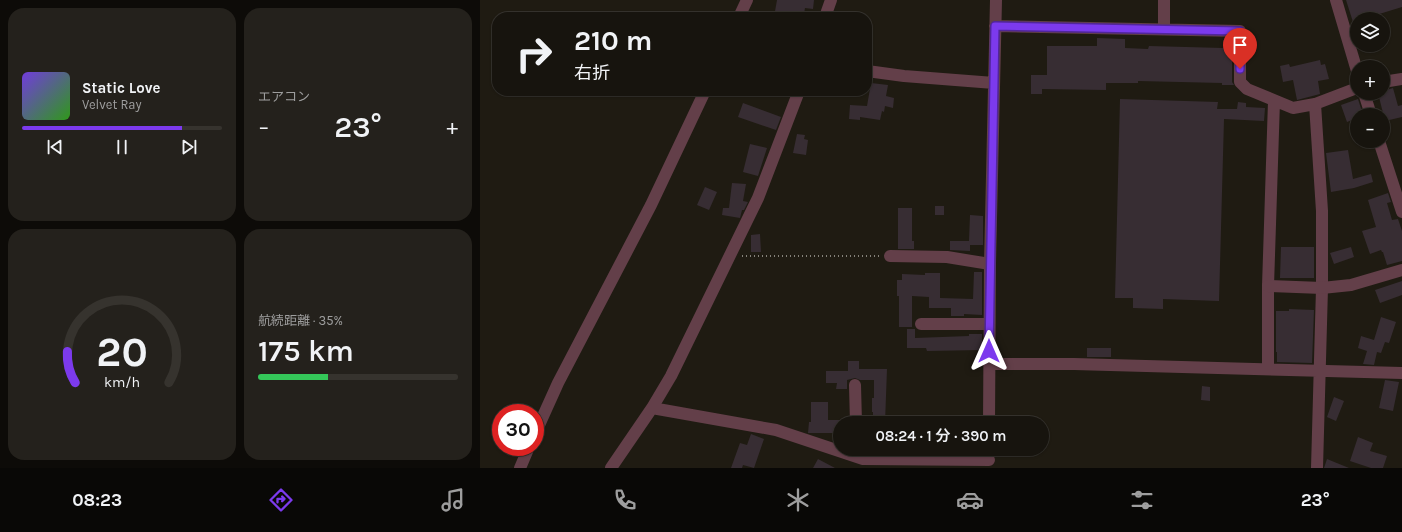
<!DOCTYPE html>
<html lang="ja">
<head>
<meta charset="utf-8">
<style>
	:root { --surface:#17140e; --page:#24211c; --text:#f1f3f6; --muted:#9e9e9e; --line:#36332e; --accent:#7c3aed }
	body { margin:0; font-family:Karla,"Noto Sans JP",sans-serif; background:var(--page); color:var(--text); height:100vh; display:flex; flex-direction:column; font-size:15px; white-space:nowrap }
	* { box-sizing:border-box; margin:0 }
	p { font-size:13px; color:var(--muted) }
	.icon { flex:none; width:22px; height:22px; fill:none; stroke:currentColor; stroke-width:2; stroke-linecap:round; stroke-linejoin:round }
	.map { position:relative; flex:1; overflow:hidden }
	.sheet { display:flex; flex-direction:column; gap:8px; padding:8px; background:#0d0b08; width:480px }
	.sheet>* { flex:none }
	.banner { position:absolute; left:12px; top:12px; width:380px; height:84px; border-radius:16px; box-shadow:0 1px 3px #0004,0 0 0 1px var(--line); background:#17140e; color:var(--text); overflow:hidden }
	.buttons { position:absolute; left:870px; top:12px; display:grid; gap:8px }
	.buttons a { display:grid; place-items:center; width:40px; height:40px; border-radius:50%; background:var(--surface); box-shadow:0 1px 3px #0004,0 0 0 1px var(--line); font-size:20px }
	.speed { position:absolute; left:12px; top:404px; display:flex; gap:8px; font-size:20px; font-weight:700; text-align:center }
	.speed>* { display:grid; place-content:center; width:52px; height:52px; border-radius:50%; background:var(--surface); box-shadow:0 1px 3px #0004,0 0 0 1px var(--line); line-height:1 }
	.speed .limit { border:6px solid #d22; background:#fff; color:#111 }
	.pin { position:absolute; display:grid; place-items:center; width:34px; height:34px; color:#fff; margin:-41px -17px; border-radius:50% 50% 50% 0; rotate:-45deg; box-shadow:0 0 4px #0007 }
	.pin .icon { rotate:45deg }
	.me { position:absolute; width:44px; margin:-22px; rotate:0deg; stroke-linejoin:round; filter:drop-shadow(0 0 3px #0008) }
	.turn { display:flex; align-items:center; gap:14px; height:84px; padding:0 16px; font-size:18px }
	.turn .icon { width:52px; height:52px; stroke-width:2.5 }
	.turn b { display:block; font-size:28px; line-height:34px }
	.big { font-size:30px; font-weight:600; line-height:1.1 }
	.sheet .card { flex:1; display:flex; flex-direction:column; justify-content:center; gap:6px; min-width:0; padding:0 14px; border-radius:16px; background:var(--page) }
	.sheet .dial { align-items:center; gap:0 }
	.dial svg { height:104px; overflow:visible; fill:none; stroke:var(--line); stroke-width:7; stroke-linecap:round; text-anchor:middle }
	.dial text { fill:var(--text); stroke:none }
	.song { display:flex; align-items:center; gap:12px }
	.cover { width:48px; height:48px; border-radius:6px; background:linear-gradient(135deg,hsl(260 70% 55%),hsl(110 70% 35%)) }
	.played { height:4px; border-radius:2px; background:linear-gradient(90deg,var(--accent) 80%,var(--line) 80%) }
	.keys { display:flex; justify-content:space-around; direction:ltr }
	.heat { display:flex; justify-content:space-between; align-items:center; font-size:22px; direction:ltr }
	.charge { height:6px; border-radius:3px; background:linear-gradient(90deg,#34c759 35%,var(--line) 0) }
	.sheet .tiles { flex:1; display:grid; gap:8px; grid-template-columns:repeat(2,1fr) }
	.trip { position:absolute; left:353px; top:416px; width:216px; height:40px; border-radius:20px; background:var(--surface); box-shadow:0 1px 3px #0004,0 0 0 1px var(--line); font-weight:600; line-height:40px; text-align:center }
	.tab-bar { display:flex; height:64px; justify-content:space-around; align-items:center; background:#090806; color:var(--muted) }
	.tab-bar .icon { width:28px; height:28px }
	.tab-bar .active { color:var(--accent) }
	.tab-bar b { font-size:18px; color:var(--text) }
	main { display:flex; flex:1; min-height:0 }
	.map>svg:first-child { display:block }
	.building { fill:#372d33 }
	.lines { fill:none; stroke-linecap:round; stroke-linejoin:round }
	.path { stroke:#848179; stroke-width:2; stroke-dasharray:1 3; stroke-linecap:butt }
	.minor { stroke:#633f49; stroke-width:12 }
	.tertiary { stroke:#633f49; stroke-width:12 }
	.route-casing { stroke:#51269a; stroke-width:10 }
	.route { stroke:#7c3aed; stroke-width:7 }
</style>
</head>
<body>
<main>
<section class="sheet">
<div class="tiles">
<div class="card">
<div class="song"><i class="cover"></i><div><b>Static Love</b><p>Velvet Ray</p></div></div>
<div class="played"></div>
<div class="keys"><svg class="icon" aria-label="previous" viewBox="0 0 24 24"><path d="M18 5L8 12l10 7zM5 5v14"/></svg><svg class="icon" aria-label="pause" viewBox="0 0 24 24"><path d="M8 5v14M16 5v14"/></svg><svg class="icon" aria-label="next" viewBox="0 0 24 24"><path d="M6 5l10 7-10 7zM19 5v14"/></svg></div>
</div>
<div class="card"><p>エアコン</p>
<div class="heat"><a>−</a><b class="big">23°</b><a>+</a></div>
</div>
<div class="card dial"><svg viewBox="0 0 100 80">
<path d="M14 69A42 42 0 1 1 86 69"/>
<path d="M14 69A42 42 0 0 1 8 45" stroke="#7c3aed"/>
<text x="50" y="56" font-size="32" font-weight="700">20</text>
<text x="50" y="72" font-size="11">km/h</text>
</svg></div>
<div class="card"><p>航続距離 · 35%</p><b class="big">175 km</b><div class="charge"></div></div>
</div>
</section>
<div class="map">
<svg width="922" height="468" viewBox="0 0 922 468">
	<rect width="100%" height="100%" fill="#1f1b12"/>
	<path class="building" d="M297,0h37l-1,9 -8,-1 -1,6 -16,-2 -1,5h-13z
		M866,0h56v7l-39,12h-6v2l-4,1z
		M617,38l28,1v9l23,1 1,-3 74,2v-8h9v42l2,3h-12v-2l-84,-2v2h-32v7l-64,-1v5h-11v-19h16v-29h50z
		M840,60l1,5 4,-1 4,15 -11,2 2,13 -23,6 -4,-20 -10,2 -3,-16 9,-2 1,3z
		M391,83l17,2 -2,11 8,2 -1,10 -8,-2 -1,6 -2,-1 -2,9 -20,-3v3l-11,-1 1,-14 17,1z
		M913,88l5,18 4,-1v12l-17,4 -7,-28h5v-2z
		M640,99l98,3 -1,7h20l1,-7 8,1v4l19,1 -1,13 -40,-2 -5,182 -56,-2v10l-30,-1v-10h-18z
		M878,99l5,16h-6v3l-10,4 -6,-17z
		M263,103l38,14 -5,13 -38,-13z
		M317,134l8,1 -1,4 4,1 -2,15 -13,-2z
		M270,144l17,4 -9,28 -15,-4z
		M868,150l5,29 18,-5 2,8 -19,6 -23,4 -5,-39z
		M252,183l14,1 -3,17 5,1 -4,8h-2l-2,8 -18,-3 1,-7h6z
		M225,187l12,5 -8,18 -12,-5z
		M908,193l3,9 -4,1 5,17 6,-1 4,12v30l-15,4 -4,-13h-1l-1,-2 -11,4 -8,-23 14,-4 -8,-27z
		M455,206h9v9h-9z
		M418,208h14v33h2v8h-16z
		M490,215l13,1v29h-13v6l-20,-1v-9h19z
		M280,234l1,18h-10v-17z
		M801,247h33v31h-34z
		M871,247l3,10 -20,7 -4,-11z
		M494,272h8v43l-18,-1v2h-13v-8h-22v-11l-17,-1v31h-13v-31h-2v-16h5v-6l23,1v-2h15v25l33,1z
		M922,281v14l-22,8 -5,-13z
		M809,309l25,1 -2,53 -35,-1v-10h-1v-41h13z
		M901,317l15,5 -7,21 -4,-1 -4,11 -4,-1 -3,13 -11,-1 4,-13 -9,-3 3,-12 13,4z
		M427,329h8v9l54,-2v-2h13v16l-55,1 -1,-3h-19z
		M607,348h24v9h-24z
		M368,361h11v8h28l-2,54h-12v-11h-1v-14h2v-18h-14l-5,-2 -8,2v9h-11l1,-6h-11v-12h22z
		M905,380l14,2 -6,29 -14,-3z
		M722,386l8,1v14l-9,-1z
		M854,397l10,4 -8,20 -9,-4z
		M331,402h17v18h12v13h-32l1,-11h2z
		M271,434l13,5 -10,29 -11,-3 -1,3h-11l9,-25 7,2z
		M878,437l15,6 -3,8 17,5 -4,12h-12l-21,-7z
		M338,459l17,9h-22z
		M847,459l22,9h-25z"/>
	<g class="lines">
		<path class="path" d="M262,256h137"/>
		<path class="minor" d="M856,0l21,71
			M259,17l8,-17
			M345,17l6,-17
			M515,26l245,5v51l7,7 46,19 22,-4 42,-16
			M684,29v-29
			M387,71l37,5 90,7
			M903,82l19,-3
			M884,93l7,22
			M835,104l7,107v77l-5,180
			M899,141l23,71
			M410,256l57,1 43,7
			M441,324h68
			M509,364h85l328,9
			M788,369v-83l6,-185
			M375,385l1,38
			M172,408l124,22 87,29 126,1
			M509,423l1,-159 6,-264
			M55,434l23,-51 93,-178 54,-114
			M40,468l9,-21
			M131,468l41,-60 19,-32 87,-178 41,-107"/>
		<path class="tertiary" d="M788,286l54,2 29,-3 51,-15"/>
	</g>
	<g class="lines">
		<defs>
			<path id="route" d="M509,351l6,-325 245,5v38"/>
		</defs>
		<use href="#route" class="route-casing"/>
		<use href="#route" class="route"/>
	</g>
</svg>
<div class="buttons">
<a><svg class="icon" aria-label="layers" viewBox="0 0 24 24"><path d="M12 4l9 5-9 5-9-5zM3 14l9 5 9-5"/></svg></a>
<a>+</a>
<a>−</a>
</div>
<div class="speed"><div class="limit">30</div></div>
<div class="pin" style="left:760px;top:69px;background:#d93025"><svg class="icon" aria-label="arrive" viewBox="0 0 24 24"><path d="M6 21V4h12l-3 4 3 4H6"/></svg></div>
<svg class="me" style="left:509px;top:351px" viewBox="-20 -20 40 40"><path d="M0-17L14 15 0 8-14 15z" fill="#7c3aed" stroke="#fff" stroke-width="4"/></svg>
<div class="trip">08:24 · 1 分 · 390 m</div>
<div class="banner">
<div class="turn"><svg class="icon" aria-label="right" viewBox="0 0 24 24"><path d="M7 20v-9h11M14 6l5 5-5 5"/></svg><div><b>210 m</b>右折</div></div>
</div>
</div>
</main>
<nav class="tab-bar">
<b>08:23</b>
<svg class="icon active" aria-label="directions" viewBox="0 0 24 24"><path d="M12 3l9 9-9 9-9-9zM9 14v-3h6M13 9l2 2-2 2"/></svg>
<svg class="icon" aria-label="music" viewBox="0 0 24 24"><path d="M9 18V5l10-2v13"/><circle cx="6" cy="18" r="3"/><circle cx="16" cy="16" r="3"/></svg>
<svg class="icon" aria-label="phone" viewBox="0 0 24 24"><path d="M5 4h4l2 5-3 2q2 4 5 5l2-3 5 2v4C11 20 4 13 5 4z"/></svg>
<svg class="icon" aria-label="climate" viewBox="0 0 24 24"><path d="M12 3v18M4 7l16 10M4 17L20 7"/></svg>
<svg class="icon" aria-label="car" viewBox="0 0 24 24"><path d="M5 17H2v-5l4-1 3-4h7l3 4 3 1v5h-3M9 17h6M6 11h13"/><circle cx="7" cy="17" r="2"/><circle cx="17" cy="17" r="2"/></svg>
<svg class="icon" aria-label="filters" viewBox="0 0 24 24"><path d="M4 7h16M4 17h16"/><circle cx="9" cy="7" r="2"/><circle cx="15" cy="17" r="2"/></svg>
<b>23°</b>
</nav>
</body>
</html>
